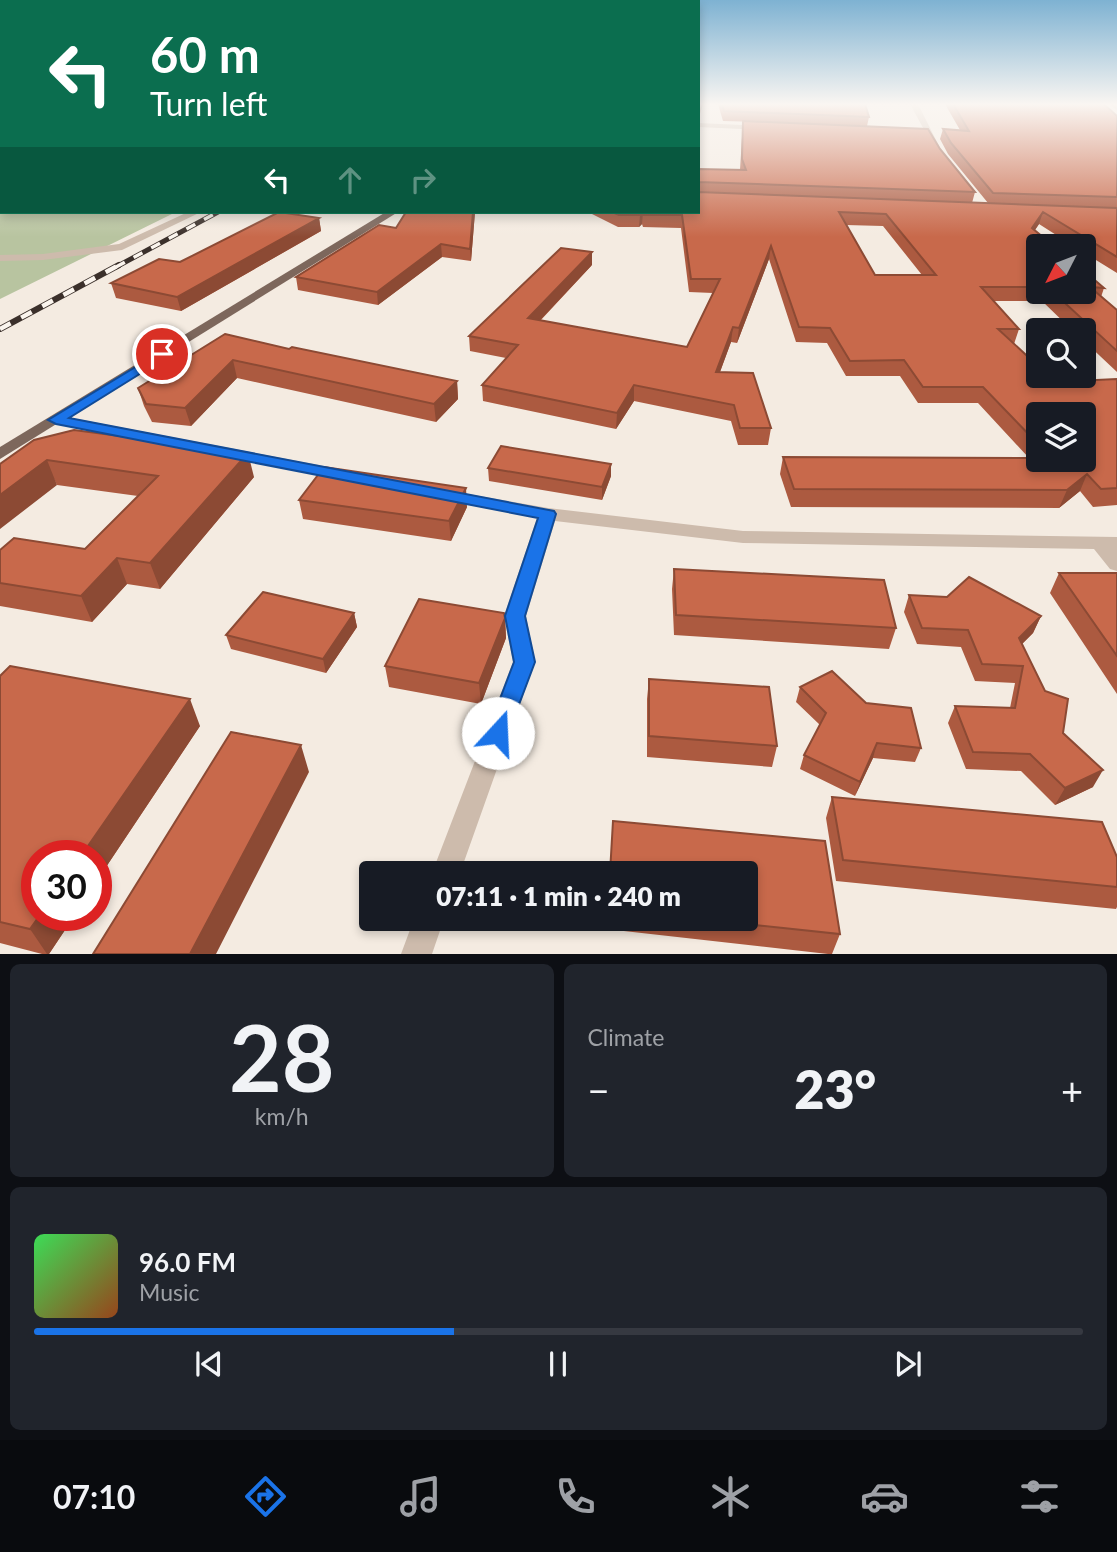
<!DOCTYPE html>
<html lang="en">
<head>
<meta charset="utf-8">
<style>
	:root { --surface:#171b24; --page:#20242c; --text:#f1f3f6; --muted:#9ea1a6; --line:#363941; --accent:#1a73e8 }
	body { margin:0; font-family:Lato,sans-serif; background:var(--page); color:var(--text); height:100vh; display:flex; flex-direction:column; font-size:26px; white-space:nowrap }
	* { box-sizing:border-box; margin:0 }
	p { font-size:23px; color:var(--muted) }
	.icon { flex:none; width:38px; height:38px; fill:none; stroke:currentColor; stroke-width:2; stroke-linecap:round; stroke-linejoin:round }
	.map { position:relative; height:954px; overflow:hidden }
	.details { display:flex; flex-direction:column; gap:10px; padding:10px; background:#0d0f14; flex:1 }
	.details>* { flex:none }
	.top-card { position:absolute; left:0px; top:0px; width:700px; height:214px; box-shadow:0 4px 10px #0003; background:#0b6e4f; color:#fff; overflow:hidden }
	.needle { width:46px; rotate:228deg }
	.fabs { position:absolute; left:1026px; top:234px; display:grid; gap:14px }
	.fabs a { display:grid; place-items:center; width:70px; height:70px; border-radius:7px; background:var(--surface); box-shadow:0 4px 10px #0003; font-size:35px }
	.speed { position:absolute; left:21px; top:840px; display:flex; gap:14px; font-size:35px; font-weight:700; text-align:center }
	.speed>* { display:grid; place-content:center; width:91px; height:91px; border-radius:50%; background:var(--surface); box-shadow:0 4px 10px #0003; line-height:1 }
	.speed .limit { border:10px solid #d22; background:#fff; color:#111 }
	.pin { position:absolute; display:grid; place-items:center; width:60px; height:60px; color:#fff; margin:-30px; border:4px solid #fff; border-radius:50%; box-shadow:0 2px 7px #0007 }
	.me { position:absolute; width:77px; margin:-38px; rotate:20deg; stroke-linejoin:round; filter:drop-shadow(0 0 5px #0008) }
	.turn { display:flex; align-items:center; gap:24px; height:147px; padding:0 35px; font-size:32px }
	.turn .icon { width:91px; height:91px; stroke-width:2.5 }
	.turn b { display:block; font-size:49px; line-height:60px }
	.lanes { display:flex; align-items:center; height:66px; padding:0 35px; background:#0003; justify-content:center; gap:35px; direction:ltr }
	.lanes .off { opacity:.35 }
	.big { font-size:52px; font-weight:800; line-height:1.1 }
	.details .widget { flex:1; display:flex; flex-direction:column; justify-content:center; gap:10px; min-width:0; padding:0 24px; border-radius:10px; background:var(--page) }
	.details .dial { align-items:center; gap:0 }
	.dial b { font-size:91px; line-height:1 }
	.song { display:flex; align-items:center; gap:21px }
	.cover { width:84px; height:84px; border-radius:10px; background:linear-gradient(135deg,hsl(130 70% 55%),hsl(20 70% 35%)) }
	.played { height:7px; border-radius:4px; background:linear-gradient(90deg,var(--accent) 40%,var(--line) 40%) }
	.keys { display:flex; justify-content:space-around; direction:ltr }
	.heat { display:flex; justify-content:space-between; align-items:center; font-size:38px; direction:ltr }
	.details .tiles { flex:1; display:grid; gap:10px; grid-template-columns:1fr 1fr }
	.widget:last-child { grid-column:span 2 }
	.trip { position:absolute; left:359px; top:861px; width:399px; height:70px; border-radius:7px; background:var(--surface); box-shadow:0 4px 10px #0003; font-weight:800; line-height:70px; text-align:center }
	.tab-bar { display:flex; height:112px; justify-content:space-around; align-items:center; background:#090b0e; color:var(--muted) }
	.tab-bar .icon { width:49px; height:49px }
	.tab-bar .current { color:var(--accent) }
	.tab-bar b { font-size:32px; color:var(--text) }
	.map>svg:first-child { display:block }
	.green { fill:#b8c4a0 }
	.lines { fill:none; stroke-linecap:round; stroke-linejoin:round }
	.minor { fill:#cdbbac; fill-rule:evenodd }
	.major { fill:#7d675c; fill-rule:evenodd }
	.rail-far1-casing { stroke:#3b302b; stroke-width:5 }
	.rail-casing { stroke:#3b302b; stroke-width:6 }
	.rail-far1 { stroke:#fbf5ee; stroke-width:3.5; stroke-dasharray:10; stroke-linecap:butt }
	.rail { stroke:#fbf5ee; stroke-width:4.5; stroke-dasharray:12; stroke-linecap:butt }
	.wall { fill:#ac5a40; fill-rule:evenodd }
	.shaded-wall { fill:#8c4a34 }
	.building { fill:#c8694b; stroke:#8c4a34; stroke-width:2; fill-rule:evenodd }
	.route { fill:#1a73e8; stroke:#114b97; stroke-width:2 }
</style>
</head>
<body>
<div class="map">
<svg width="1117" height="954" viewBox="0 0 1117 954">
	<rect width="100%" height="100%" fill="#f4ebe1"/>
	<path class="green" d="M0,104l2,108h174l-176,87z"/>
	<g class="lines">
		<path class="minor" d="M910,104h8l23,46 -7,-2z
			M1108,104h8l1,6z
			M698,123l68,3 4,2 -4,2 -68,-3z
			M188,212h13l-79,38 -79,10 -43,1v-6l43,-1 76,-10z
			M56,415l289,55 9,5 -9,5 -295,-57 -2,-3 2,-3z
			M445,490l103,18 195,23 374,6v34l-7,-2 -16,-20 -351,-6 -188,-22 -29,95 9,46 -75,211h-28l81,-211 -9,-46 33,-98 -98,-19 -3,-4 3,-4z
			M414,919h30l-12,35h-31z"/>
		<path class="major" d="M386,212h12l-398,247v-12z"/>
		<defs>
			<path id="rail-far1" d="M116,267l102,-55"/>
			<path id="rail" d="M0,329l119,-64"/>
		</defs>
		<use href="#rail-far1" class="rail-far1-casing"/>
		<use href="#rail" class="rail-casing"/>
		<use href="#rail-far1" class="rail-far1"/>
		<use href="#rail" class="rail"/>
	</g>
	<path class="wall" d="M718,104h147l4,13 -2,9 73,23 35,43 -3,11h16l-40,-49 -8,-15 3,-10 17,1 -15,-26h159l13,12v157l-34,-21v-5h-8l-36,-23 -4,6 3,17v45h45v-22l21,18 -3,9 16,13v62l-34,-32v-9h-10l-31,-30h-48l25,28 -5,15 41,38 62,-3v126l-24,2 -13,-16 -21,17 -268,-1 -11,-33 3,-17 246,1 -51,-55h-60l-18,-27h-54l-19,-33 -31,-1 -27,-83 -32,84 -6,-1 -11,30 51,56 -3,17h-30l-7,-24 -97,-20 -18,28 -133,-28 -1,-16 24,-27 -36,-7 -1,-15 123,-71 -52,56 147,26 26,-54 -24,-1 -8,-64 -38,-1 -1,-3 -3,3h-21l-30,-15h110v-43l42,1 3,-49 22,1 -42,-1zM846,225l37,1 39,49h-47zM1038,415l45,45h-45z
		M406,212h69l-4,49 -29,-4 -64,48 -80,-15 -2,-13 100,-49z
		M319,218l2,13 -140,80 -65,-13 -5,-15z
		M225,334l64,15 168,32 1,18 -22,23 -199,-44 -46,48 -39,-4 -8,-16 -6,-18z
		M34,440l220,37 -94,112 -33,-5 -35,38 -92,-16v-56l85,-1 53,-53 -81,-11z
		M611,464v12l-9,24 -113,-19 -1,-13z
		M299,500l168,7 -16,34 -148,-22z
		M674,569l222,59 -7,21 -215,-14 -2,-46z
		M1059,573h58v121l-67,-101z
		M909,595l132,21 -8,17 -11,11 41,89 30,54 -38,18 -34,-34 -55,-2 -18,-46 7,-17 55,2 5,-25 -40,-2 -14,-34 -44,-3 -13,-32z
		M354,613l3,14 -31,46 -95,-24 -5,-14z
		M505,618l1,20 -25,66 -92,-17 -4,-21z
		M0,676l200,50 -104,156v-26l-21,59 -26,39h-7l-42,-11z
		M649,679l128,67 -5,21 -125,-10v-58z
		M800,687l66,16 55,45 -6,14 -42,-4 -18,38 -55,-27 4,-14 16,-30 -24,-23z
		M832,797l285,60v50l-1,2 -280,-28 -10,-63z
		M607,919h139l94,15 -8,20h-4l-222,-25z"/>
	<path class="shaded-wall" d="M701,104h2l-5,16v-8z
		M473,212h2l-4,49 -1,-12z
		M643,212l-1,12 -3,3 1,-12z
		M1043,212l-4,12 -11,16 4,-12z
		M319,218l2,13 -140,80 -4,-14z
		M441,244l1,13 -64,48 -1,-13z
		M771,246l-2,13 -32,84 2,-15z
		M592,252v13l-64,68v-15z
		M733,327l-2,15 -17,46 2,-16z
		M233,360l4,18 -46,48 -6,-18z
		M457,381l1,18 -22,23 -2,-18z
		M634,385v16l-18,28 1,-16z
		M248,453l6,24 -94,112 -10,-26z
		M47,460l10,25 -57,44v-34z
		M611,464v12l-9,24v-13z
		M1087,474l-7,17 -21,17 8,-18z
		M466,488l1,19 -16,34 -2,-20z
		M117,558l10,26 -35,38 -11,-26z
		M354,613l3,14 -31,46 -3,-14z
		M1041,616l-8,17 -22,22 8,-17z
		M505,618l1,20 -25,66 -2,-21z
		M190,699l10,27 -104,156v-26h-15z
		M877,743l-4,15 -18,38 5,-14z
		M301,745l8,27 -93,182h-26z
		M1103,770l-10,17 -38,18 10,-17z
		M40,915h35l-26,39h-2l-17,-25z"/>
	<path class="building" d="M722,104h143l4,13 -145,-6z
		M953,104h151l13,12v81l-124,-4 -42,-50 -8,-14 26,2z
		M743,121l185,8 12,20 35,43 -276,-10 -1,1v-14l48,1 -4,-11z
		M698,192l419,16v49l-74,-45 -11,16 23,19h-17v40h-57l38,42h-21l40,37v10h11l6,6 62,-3v109l-16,1 -14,-15 -20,16 -273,-1 -11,-32 255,1v2h45v-45h-45v29l-55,-57h-60l-19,-27 -54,1 -20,-33 -31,-1 -28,-81 -32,82 -6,-1 -17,45 37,1 18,55h-31l-6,-23 -100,-20 -17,28 -135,-28 36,-40 -49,-9 92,-88 31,4 -64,66 159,29 33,-68h-29l-9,-64h-39v-3l-3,3h-21l-7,-3h86zM839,212l47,2 50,61h-61z
		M279,212l40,6 -142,79 -66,-14 48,-24 21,3z
		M406,212h67l-3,37 -29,-5 -64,48 -81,-15 83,-52 17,3z
		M1083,270l21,18 -14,-1 27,23v41l-64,-59h30z
		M225,334l64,15 3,-2 165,34 -23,23 -201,-44 -48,48 -39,-4 -8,-16z
		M74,430l174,23 -98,110 -33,-5 -36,38 -81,-13v-33l14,-12 71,11 73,-73 -111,-16 -47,35v-31l34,-24z
		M501,446l110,18 -9,23 -114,-19z
		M324,467l142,21 -17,33 -150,-21z
		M674,569l210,11 12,48 -220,-13z
		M1059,573h58v83z
		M969,577l72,39 -22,22 26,53 23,8 -5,34 40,37 -38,18 -35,-34 -57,-2 -18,-46 60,2 8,-42 -41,-2 -14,-34 -46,-2 -13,-33 38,2z
		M263,592l91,21 -31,46 -97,-24z
		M419,599l85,14 1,5 -26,65 -94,-17z
		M10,666l180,33 -109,157h-44v59h3l-10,14 -30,-7v-246z
		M832,671l34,32 45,5 10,40 -44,-5 -17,39 -56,-27 22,-42 -26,-26z
		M649,679l120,8 8,59 -128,-10z
		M231,732l70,13 -111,209h-97z
		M832,797l270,25 15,35v30l-274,-27z
		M613,821l212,20 15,93 -143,-15h49v-46h-136z"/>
	<linearGradient id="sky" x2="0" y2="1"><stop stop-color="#7eb2d2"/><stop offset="0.44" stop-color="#faf6f2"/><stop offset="1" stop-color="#faf6f2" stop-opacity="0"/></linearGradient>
	<rect width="1117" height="237" fill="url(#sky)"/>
	<path class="route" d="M162,351l5,1v5l-98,61 485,93 2,3 -31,102 10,46 -29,77 -8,3 -8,-3 -3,-6 27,-71 -9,-46 33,-98 -482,-94 -8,-4z"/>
</svg>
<div class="fabs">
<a><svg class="needle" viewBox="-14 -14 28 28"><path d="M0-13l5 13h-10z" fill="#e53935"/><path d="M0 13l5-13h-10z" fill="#9ea1a6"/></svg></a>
<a><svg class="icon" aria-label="search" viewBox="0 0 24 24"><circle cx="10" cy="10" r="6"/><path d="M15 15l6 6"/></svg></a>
<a><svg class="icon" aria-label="layers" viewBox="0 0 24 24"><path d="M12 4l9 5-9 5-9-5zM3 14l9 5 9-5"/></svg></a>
</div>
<div class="speed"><div class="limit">30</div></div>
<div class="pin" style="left:162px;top:354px;background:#d93025"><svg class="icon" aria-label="arrive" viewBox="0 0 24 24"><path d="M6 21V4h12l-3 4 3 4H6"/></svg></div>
<svg class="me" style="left:498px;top:733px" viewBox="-20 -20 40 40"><circle r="19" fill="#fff"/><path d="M0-13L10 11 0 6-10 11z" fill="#1a73e8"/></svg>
<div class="trip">07:11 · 1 min · 240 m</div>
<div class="top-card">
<div class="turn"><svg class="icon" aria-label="left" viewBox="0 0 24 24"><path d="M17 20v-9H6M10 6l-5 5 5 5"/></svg><div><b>60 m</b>Turn left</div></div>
<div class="lanes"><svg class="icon" aria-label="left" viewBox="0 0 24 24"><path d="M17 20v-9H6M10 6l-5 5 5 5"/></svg><svg class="icon off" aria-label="ahead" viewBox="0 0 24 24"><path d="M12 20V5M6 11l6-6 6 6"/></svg><svg class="icon off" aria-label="right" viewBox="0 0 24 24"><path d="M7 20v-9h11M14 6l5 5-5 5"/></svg></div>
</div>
</div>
<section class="details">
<div class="tiles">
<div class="widget dial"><b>28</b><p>km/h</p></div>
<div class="widget"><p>Climate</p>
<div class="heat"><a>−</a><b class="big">23°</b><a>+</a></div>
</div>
<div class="widget">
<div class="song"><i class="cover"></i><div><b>96.0 FM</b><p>Music</p></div></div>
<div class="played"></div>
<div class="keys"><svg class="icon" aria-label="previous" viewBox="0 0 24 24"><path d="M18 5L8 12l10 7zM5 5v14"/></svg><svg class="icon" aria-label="pause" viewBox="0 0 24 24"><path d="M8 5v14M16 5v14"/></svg><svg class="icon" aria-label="next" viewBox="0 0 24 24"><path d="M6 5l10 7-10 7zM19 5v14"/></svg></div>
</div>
</div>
</section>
<nav class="tab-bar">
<b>07:10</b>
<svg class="icon current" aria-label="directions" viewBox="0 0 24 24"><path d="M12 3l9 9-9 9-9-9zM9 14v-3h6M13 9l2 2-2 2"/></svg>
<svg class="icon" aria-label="music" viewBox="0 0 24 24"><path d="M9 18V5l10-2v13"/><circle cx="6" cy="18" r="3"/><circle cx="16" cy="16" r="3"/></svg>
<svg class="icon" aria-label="phone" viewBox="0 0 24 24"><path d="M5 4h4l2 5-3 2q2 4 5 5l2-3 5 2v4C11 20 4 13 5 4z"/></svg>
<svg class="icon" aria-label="climate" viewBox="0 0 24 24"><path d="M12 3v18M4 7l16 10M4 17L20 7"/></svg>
<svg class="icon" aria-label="car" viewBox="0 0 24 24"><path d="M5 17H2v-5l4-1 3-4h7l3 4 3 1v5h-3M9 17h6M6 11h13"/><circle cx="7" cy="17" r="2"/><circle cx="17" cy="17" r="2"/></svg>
<svg class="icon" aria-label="filters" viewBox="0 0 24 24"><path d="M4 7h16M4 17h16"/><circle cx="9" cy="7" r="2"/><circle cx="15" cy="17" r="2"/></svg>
</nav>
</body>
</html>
